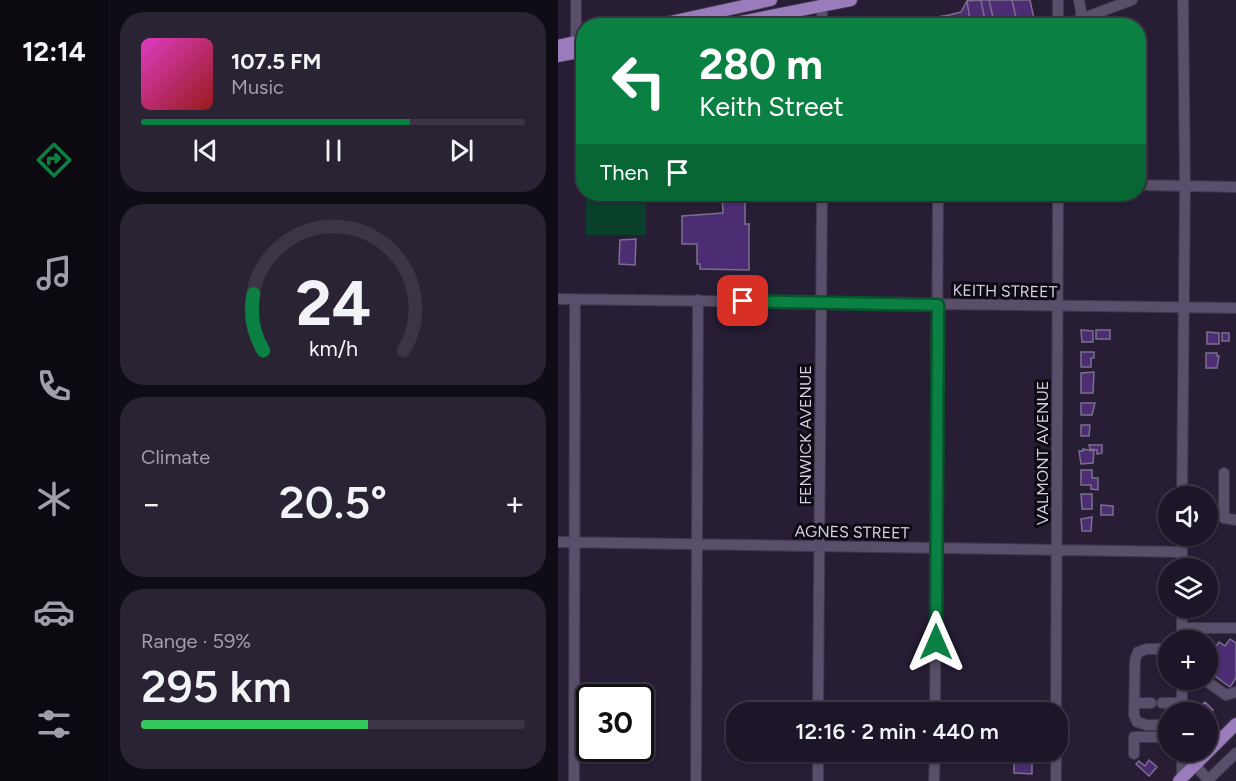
<!DOCTYPE html>
<html lang="en">
<head>
<meta charset="utf-8">
<style>
	:root { --surface:#1d1628; --page:#2a2334; --text:#f1f3f6; --muted:#a09fa8; --line:#3b3545; --accent:#0b8043 }
	body { margin:0; font-family:Figtree,sans-serif; background:var(--page); color:var(--text); height:100vh; display:flex; flex-direction:column; font-size:22px; white-space:nowrap }
	* { box-sizing:border-box; margin:0 }
	p { font-size:20px; color:var(--muted) }
	.icon { flex:none; width:33px; height:33px; fill:none; stroke:currentColor; stroke-width:2; stroke-linecap:round; stroke-linejoin:round }
	.map { position:relative; flex:1; overflow:hidden }
	.sheet { display:flex; flex-direction:column; gap:12px; padding:12px; background:#100c16; width:450px }
	.sheet>* { flex:none }
	.banner { position:absolute; left:18px; top:18px; width:570px; height:183px; border-radius:24px; box-shadow:0 2px 4px #0004,0 0 0 2px var(--line); background:#0b8043; color:#fff; overflow:hidden }
	.tools { position:absolute; left:600px; top:486px; display:grid; gap:12px }
	.tools a { display:grid; place-items:center; width:60px; height:60px; border-radius:50%; background:var(--surface); box-shadow:0 2px 4px #0004,0 0 0 2px var(--line); font-size:30px }
	.speed { position:absolute; left:18px; top:684px; display:flex; gap:12px; font-size:30px; font-weight:700; text-align:center }
	.speed>* { display:grid; place-content:center; width:78px; height:78px; border-radius:50%; background:var(--surface); box-shadow:0 2px 4px #0004,0 0 0 2px var(--line); line-height:1 }
	.speed .limit { border:3px solid #111; border-radius:9px; background:#fff; color:#111 }
	.pin { position:absolute; display:grid; place-items:center; width:51px; height:51px; color:#fff; margin:-26px; border-radius:12px; box-shadow:0 3px 9px #0006 }
	.me { position:absolute; width:66px; margin:-33px; rotate:0deg; stroke-linejoin:round; filter:drop-shadow(0 0 4px #0008) }
	.turn { display:flex; align-items:center; gap:21px; height:126px; padding:0 24px; font-size:27px }
	.turn .icon { width:78px; height:78px; stroke-width:2.5 }
	.turn b { display:block; font-size:42px; line-height:51px }
	.then { display:flex; align-items:center; height:57px; padding:0 24px; background:#0003; gap:12px; font-size:22px }
	.big { font-size:45px; font-weight:600; line-height:1.1 }
	.sheet .widget { flex:1; display:flex; flex-direction:column; justify-content:center; gap:9px; min-width:0; padding:0 21px; border-radius:24px; background:var(--page) }
	.sheet .dial { align-items:center; gap:0 }
	.dial svg { height:156px; overflow:visible; fill:none; stroke:var(--line); stroke-width:7; stroke-linecap:round; text-anchor:middle }
	.dial text { fill:var(--text); stroke:none }
	.song { display:flex; align-items:center; gap:18px }
	.cover { width:72px; height:72px; border-radius:9px; background:linear-gradient(135deg,hsl(310 70% 55%),hsl(0 70% 35%)) }
	.played { height:6px; border-radius:3px; background:linear-gradient(90deg,var(--accent) 70%,var(--line) 70%) }
	.keys { display:flex; justify-content:space-around; direction:ltr }
	.heat { display:flex; justify-content:space-between; align-items:center; font-size:33px; direction:ltr }
	.charge { height:9px; border-radius:4px; background:linear-gradient(90deg,#34c759 59%,var(--line) 0) }
	.trip { position:absolute; left:168px; top:702px; width:342px; height:60px; border-radius:24px; background:var(--surface); box-shadow:0 2px 4px #0004,0 0 0 2px var(--line); font-weight:600; line-height:60px; text-align:center }
	main { display:flex; flex:1; min-height:0 }
	.menu { display:flex; flex-direction:column; width:108px; justify-content:space-around; align-items:center; background:#0c0910; color:var(--muted) }
	.menu .icon { width:42px; height:42px }
	.menu .current { color:var(--accent) }
	.menu b { font-size:27px; color:var(--text) }
	.map>svg:first-child { display:block }
	.green { fill:#09402a }
	.building { fill:#4c2c72; stroke:#7a708d; stroke-width:1.5 }
	.lines { fill:none; stroke-linecap:round; stroke-linejoin:round }
	.minor-casing { stroke:#3f374b; stroke-width:12 }
	.major-casing { stroke:#3f374b; stroke-width:14 }
	.minor { stroke:#594f6a; stroke-width:10 }
	.major { stroke:#9a7bbc; stroke-width:12 }
	.route-casing { stroke:#07532c; stroke-width:15 }
	.route { stroke:#0b8043; stroke-width:10 }
	.labels { text-anchor:middle; dominant-baseline:central; stroke-width:6; stroke-linejoin:round; paint-order:stroke }
	.street-label { font-size:16px; fill:#d5cfdf; stroke:#0e0a14 }
</style>
</head>
<body>
<main>
<nav class="menu">
<b>12:14</b>
<svg class="icon current" aria-label="directions" viewBox="0 0 24 24"><path d="M12 3l9 9-9 9-9-9zM9 14v-3h6M13 9l2 2-2 2"/></svg>
<svg class="icon" aria-label="music" viewBox="0 0 24 24"><path d="M9 18V5l10-2v13"/><circle cx="6" cy="18" r="3"/><circle cx="16" cy="16" r="3"/></svg>
<svg class="icon" aria-label="phone" viewBox="0 0 24 24"><path d="M5 4h4l2 5-3 2q2 4 5 5l2-3 5 2v4C11 20 4 13 5 4z"/></svg>
<svg class="icon" aria-label="climate" viewBox="0 0 24 24"><path d="M12 3v18M4 7l16 10M4 17L20 7"/></svg>
<svg class="icon" aria-label="car" viewBox="0 0 24 24"><path d="M5 17H2v-5l4-1 3-4h7l3 4 3 1v5h-3M9 17h6M6 11h13"/><circle cx="7" cy="17" r="2"/><circle cx="17" cy="17" r="2"/></svg>
<svg class="icon" aria-label="filters" viewBox="0 0 24 24"><path d="M4 7h16M4 17h16"/><circle cx="9" cy="7" r="2"/><circle cx="15" cy="17" r="2"/></svg>
</nav>
<section class="sheet">
<div class="widget">
<div class="song"><i class="cover"></i><div><b>107.5 FM</b><p>Music</p></div></div>
<div class="played"></div>
<div class="keys"><svg class="icon" aria-label="previous" viewBox="0 0 24 24"><path d="M18 5L8 12l10 7zM5 5v14"/></svg><svg class="icon" aria-label="pause" viewBox="0 0 24 24"><path d="M8 5v14M16 5v14"/></svg><svg class="icon" aria-label="next" viewBox="0 0 24 24"><path d="M6 5l10 7-10 7zM19 5v14"/></svg></div>
</div>
<div class="widget dial"><svg viewBox="0 0 100 80">
<path d="M14 69A42 42 0 1 1 86 69"/>
<path d="M14 69A42 42 0 0 1 9 40" stroke="#0b8043"/>
<text x="50" y="56" font-size="32" font-weight="700">24</text>
<text x="50" y="72" font-size="11">km/h</text>
</svg></div>
<div class="widget"><p>Climate</p>
<div class="heat"><a>−</a><b class="big">20.5°</b><a>+</a></div>
</div>
<div class="widget"><p>Range · 59%</p><b class="big">295 km</b><div class="charge"></div></div>
</section>
<div class="map">
<svg width="678" height="781" viewBox="0 0 678 781">
	<rect width="100%" height="100%" fill="#271d35"/>
	<path class="green" d="M28,194h60v41h-60z"/>
	<path class="building" d="M423,0h8l6,26h-9z
		M423,0l5,26h-15l-4,-25z
		M431,0h23l5,22 -22,4z
		M454,0h18l4,19 -17,3z
		M409,1l4,25h-20l-2,-11 12,-3z
		M391,15l2,11h-6l-2,-10z
		M385,16v10h-51z
		M164,194h23v30h4v46l-49,-1v-5h-3v-20h-15v-28l41,-3z
		M78,239l-1,26 -16,-1 1,-24z
		M523,330l12,1v11h-11z
		M538,330h14v9h-14z
		M649,332l12,1v11h-12z
		M664,333h7v8h-7z
		M523,352h13v6h-3v9h-10z
		M648,353h11v3h2l-2,12h-11z
		M536,372l-1,21h-12v-20z
		M523,403h14l-3,12h-11z
		M523,425h9l-1,11h-8z
		M531,445h13v8l-5,1v-4l-7,-1z
		M525,449l11,2 -1,12 -12,1 -2,-13h4z
		M523,470h11v8h6v12l-7,-1v-4h-10z
		M523,494h11v15h-10z
		M543,505l12,1v9h-12z
		M534,517l-1,14h-9l-1,-12z
		M672,639l6,4v35l-6,9 -22,-16v-14l11,-15 6,4z
		M647,702l8,8 -5,6v-4h-12z
		M591,760l8,7 -8,9 -13,-12 3,-3 6,5z
		M456,762l18,1v11l-18,-1z"/>
	<g class="lines">
		<defs>
			<path id="minor" d="M264,0v26
				M521,0l3,18
				M500,26v-26
				M504,26l70,-26
				M18,42v-42
				M580,185l98,2
				M0,299l678,9
				M666,473v45l12,2
				M624,496l3,-310 -2,-186
				M0,542l624,10
				M624,568v-32
				M624,608v32
				M624,628h54
				M610,649h-21l-9,3 -3,8 -1,55 3,7 10,3h21
				M624,680v32
				M647,680l21,15 10,-3
				M577,703h16
				M604,703h20
				M260,712l4,-518
				M377,712l3,-518
				M498,712l2,-518
				M624,752v25
				M576,754v-17h34
				M637,765l13,15 28,-27
				M16,781l1,-481
				M138,781l2,-481
				M260,781v-29
				M376,781l1,-29
				M498,781v-29"/>
			<path id="major" d="M94,26l119,-26
				M162,26l131,-26
				M0,46l26,-6
				M0,56l26,-5
				M621,781l57,-57"/>
		</defs>
		<use href="#minor" class="minor-casing"/>
		<use href="#major" class="major-casing"/>
		<use href="#minor" class="minor"/>
		<use href="#major" class="major"/>
	</g>
	<g class="lines">
		<defs>
			<path id="route" d="M185,301l195,4 -2,337"/>
		</defs>
		<use href="#route" class="route-casing"/>
		<use href="#route" class="route"/>
	</g>
	<g class="labels">
		<g class="street-label">
			<text transform="translate(447 291) rotate(1)">KEITH STREET</text>
			<text transform="translate(247 435) rotate(-90)">FENWICK AVENUE</text>
			<text transform="translate(484 453) rotate(-90)">VALMONT AVENUE</text>
			<text transform="translate(294 532) rotate(1)">AGNES STREET</text>
		</g>
	</g>
</svg>
<div class="tools">
<a><svg class="icon" aria-label="sound" viewBox="0 0 24 24"><path d="M4 9h4l5-4v14l-5-4H4zM17 9q2 3 0 6"/></svg></a>
<a><svg class="icon" aria-label="layers" viewBox="0 0 24 24"><path d="M12 4l9 5-9 5-9-5zM3 14l9 5 9-5"/></svg></a>
<a>+</a>
<a>−</a>
</div>
<div class="speed"><div class="limit">30</div></div>
<div class="pin" style="left:185px;top:301px;background:#d93025"><svg class="icon" aria-label="arrive" viewBox="0 0 24 24"><path d="M6 21V4h12l-3 4 3 4H6"/></svg></div>
<svg class="me" style="left:378px;top:642px" viewBox="-20 -20 40 40"><path d="M0-17L14 15 0 8-14 15z" fill="#0b8043" stroke="#fff" stroke-width="4"/></svg>
<div class="trip">12:16 · 2 min · 440 m</div>
<div class="banner">
<div class="turn"><svg class="icon" aria-label="left" viewBox="0 0 24 24"><path d="M17 20v-9H6M10 6l-5 5 5 5"/></svg><div><b>280 m</b>Keith Street</div></div>
<div class="then">Then<svg class="icon" aria-label="arrive" viewBox="0 0 24 24"><path d="M6 21V4h12l-3 4 3 4H6"/></svg></div>
</div>
</div>
</main>
</body>
</html>
